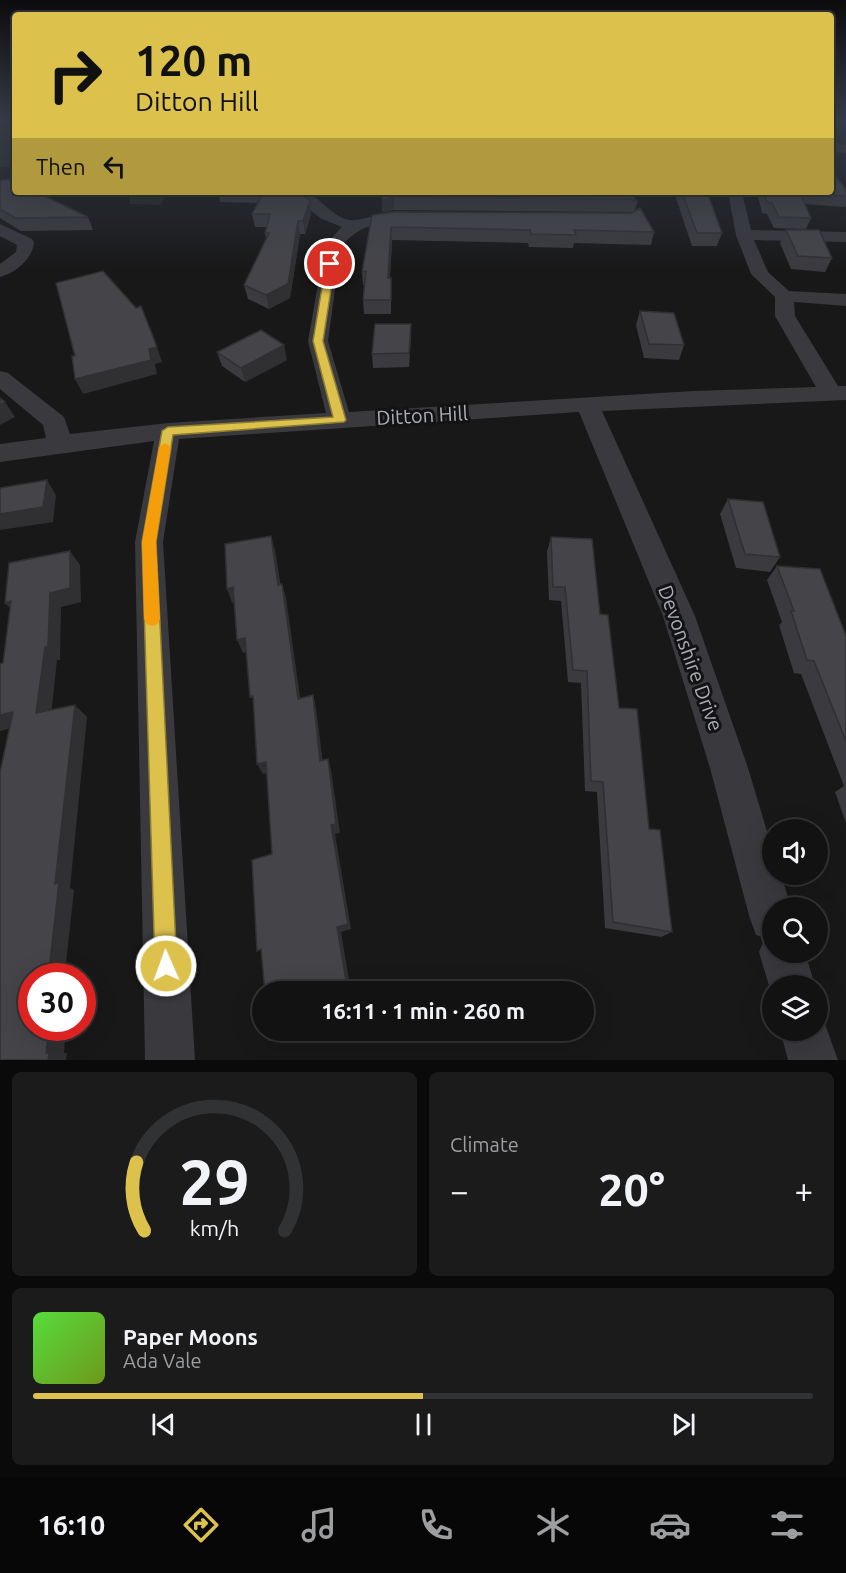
<!DOCTYPE html>
<html lang="en">
<head>
<meta charset="utf-8">
<style>
	:root { --surface:#121213; --page:#1b1b1c; --text:#f1f3f6; --muted:#9c9ea0; --line:#313233; --accent:#dcc14d }
	body { margin:0; font-family:Ubuntu,sans-serif; background:var(--page); color:var(--text); height:100vh; display:flex; flex-direction:column; font-size:22px; white-space:nowrap }
	* { box-sizing:border-box; margin:0 }
	p { font-size:20px; color:var(--muted) }
	.icon { flex:none; width:33px; height:33px; fill:none; stroke:currentColor; stroke-width:2; stroke-linecap:round; stroke-linejoin:round }
	.map { position:relative; height:1060px; overflow:hidden }
	.details { display:flex; flex-direction:column; gap:12px; padding:12px; background:#0a0a0a; flex:1 }
	.details>* { flex:none }
	.guide { position:absolute; left:12px; top:12px; width:822px; height:183px; border-radius:6px; box-shadow:0 6px 24px #0002,0 0 0 2px var(--line); background:#dcc14d; color:#111; overflow:hidden }
	.buttons { position:absolute; left:762px; top:819px; display:grid; gap:12px }
	.buttons a { display:grid; place-items:center; width:66px; height:66px; border-radius:50%; background:var(--surface); box-shadow:0 6px 24px #0002,0 0 0 2px var(--line); font-size:30px }
	.speed { position:absolute; left:18px; top:963px; display:flex; gap:12px; font-size:30px; font-weight:700; text-align:center }
	.speed>* { display:grid; place-content:center; width:78px; height:78px; border-radius:50%; background:var(--surface); box-shadow:0 6px 24px #0002,0 0 0 2px var(--line); line-height:1 }
	.speed .limit { border:9px solid #d22; background:#fff; color:#111 }
	.pin { position:absolute; display:grid; place-items:center; width:51px; height:51px; color:#fff; margin:-26px; border:3px solid #fff; border-radius:50%; box-shadow:0 2px 6px #0007 }
	.me { position:absolute; width:66px; margin:-33px; rotate:358deg; stroke-linejoin:round; filter:drop-shadow(0 0 4px #0008) }
	.turn { display:flex; align-items:center; gap:21px; height:126px; padding:0 24px; font-size:27px }
	.turn .icon { width:78px; height:78px; stroke-width:2.5 }
	.turn b { display:block; font-size:42px; line-height:51px }
	.then { display:flex; align-items:center; height:57px; padding:0 24px; background:#0003; gap:12px; font-size:22px }
	.big { font-size:45px; font-weight:700; line-height:1.1 }
	.details .tile { flex:1; display:flex; flex-direction:column; justify-content:center; gap:9px; min-width:0; padding:0 21px; border-radius:9px; background:var(--page) }
	.details .dial { align-items:center; gap:0 }
	.dial svg { height:156px; overflow:visible; fill:none; stroke:var(--line); stroke-width:7; stroke-linecap:round; text-anchor:middle }
	.dial text { fill:var(--text); stroke:none }
	.song { display:flex; align-items:center; gap:18px }
	.cover { width:72px; height:72px; border-radius:9px; background:linear-gradient(135deg,hsl(110 70% 55%),hsl(80 70% 35%)) }
	.played { height:6px; border-radius:3px; background:linear-gradient(90deg,var(--accent) 50%,var(--line) 50%) }
	.keys { display:flex; justify-content:space-around; direction:ltr }
	.heat { display:flex; justify-content:space-between; align-items:center; font-size:33px; direction:ltr }
	.details .tiles { flex:1; display:grid; gap:12px; grid-template-columns:1fr 1fr }
	.tile:last-child { grid-column:span 2 }
	.trip { position:absolute; left:252px; top:981px; width:342px; height:60px; border-radius:30px; background:var(--surface); box-shadow:0 6px 24px #0002,0 0 0 2px var(--line); font-weight:700; line-height:60px; text-align:center }
	.dock { display:flex; height:96px; justify-content:space-around; align-items:center; background:#070708; color:var(--muted) }
	.dock .icon { width:42px; height:42px }
	.dock .active { color:var(--accent) }
	.dock b { font-size:27px; color:var(--text) }
	.map>svg:first-child { display:block }
	.green { fill:#242b26 }
	.lines { fill:none; stroke-linecap:round; stroke-linejoin:round }
	.minor { fill:#39393e; fill-rule:evenodd }
	.wall { fill:#3b3b3f }
	.shaded-wall { fill:#303033 }
	.building { fill:#454549; stroke:#303033; stroke-width:1.5 }
	.route { fill:#dcc14d; stroke:#8f7d32; stroke-width:1.5 }
	.slow { fill:#f59e0b }
	.labels { text-anchor:middle; dominant-baseline:central; stroke-width:6; stroke-linejoin:round; paint-order:stroke }
	.street-label { font-size:20px; fill:#abadb8; stroke:#131314 }
</style>
</head>
<body>
<div class="map">
<svg width="846" height="1060" viewBox="0 0 846 1060">
	<rect width="100%" height="100%" fill="#181819"/>
	<path class="green" d="M0,121h15v46h-15z
		M128,192h41l-9,13 -30,-1z"/>
	<g class="lines">
		<path class="minor" d="M831,121h15v6l-15,-2z
			M831,144l15,1v8l-15,-1z
			M294,192c4,0 10,-1 14,1 15,7 28,29 47,27 15,-1 51,-17 63,-3 -9,10 -33,4 -46,8 -12,4 -22,11 -31,21l-13,95 21,71 344,-21 123,-4 -41,-71v-19l-24,-23 -15,-39 -8,-43h14l9,38 95,2v10l-92,-2 14,32 21,19 57,3v12l-52,-4 1,14 43,70h8v14l-244,11 93,205 53,152 24,80v26h9l10,34h-19v44h33l10,34h-43v10l-13,-44 6,-14 -9,-3 -6,-16 -40,-151 -47,-152 -84,-204 -400,27 -16,103 32,518h-50l-10,-518 19,-101 -154,21v-18l46,-6 -3,-13 -43,-36v-18l8,2 56,44 6,17 98,-11 158,-10 -18,-72 17,-96 17,-18 -22,-9 -25,-21z
			M0,224l32,15 2,4c-2,16 -18,30 -34,34v-13l16,-12 1,-7 -17,-9z
			M818,1011l3,2 17,47h-50l-8,-30h38z"/>
	</g>
	<path class="wall" d="M0,181l88,36 5,13 -72,1 -21,-13z
		M846,190v15l-1,2 -40,-3 6,14 -5,11 -32,-1 -7,-14 -5,-1 -5,-21h74z
		M218,192h80l12,9 1,13 -6,20h-5l-10,64 -21,11 -21,-10 -4,-14 22,-46 -1,-6 2,-6h-12l-3,-13 6,-11 -38,-1z
		M310,192h8l-2,5z
		M384,192h247l6,10 -2,9 19,21 -3,13 -77,-2 -1,5 -44,-1 -1,-4 -136,-3 -2,38h1v36h-27l-1,-14 1,-15h-1l-1,-13 10,-57 259,-2 -3,-1 -234,-2 -12,2v-12z
		M674,192h33l15,41 -5,13h-25z
		M786,230l46,28 -7,14 -34,-3 -11,-26z
		M640,311l44,34 -5,15 -35,-2 -8,-33z
		M411,338l-2,29 -36,1 -1,-14z
		M217,352l70,8 -42,22 -23,-16z
		M728,499l52,58 -10,15 -34,-4 -16,-54z
		M551,537l49,77 19,94 30,121 23,103 -11,5 -56,-9 -8,-136 -12,-1 -4,-108 -13,-1 -7,-81 -12,-1 -2,-48z
		M777,566l69,70v187l-11,-31 9,-6 -43,-112 -7,-1 -15,-48 3,-3 -15,-42z"/>
	<path class="shaded-wall" d="M394,197v13l-12,2v-12z
		M310,201l1,13 -6,20 -2,-13z
		M298,221l2,13 -10,64 -21,11 -3,-14z
		M391,227l1,13 -3,51 -1,-13z
		M411,324v14l-2,29v-14z
		M284,345l3,15 -42,22 -4,-14z
		M157,347l5,15 -7,2 2,10 -74,20 -8,-15 74,-30z
		M5,402l10,15 -15,8v-20z
		M47,480l9,15 -3,27 -53,8v-16z
		M271,536l4,14 8,49 -5,-14z
		M70,551l10,14 1,37 -20,5 -1,53h-3l-7,65 -14,-12 14,-120z
		M282,584l4,14 16,113 -4,-12z
		M233,587l6,14 -7,2 -5,-14z
		M11,601l7,15 -13,-13z
		M245,638l6,13 -8,2 -6,-13z
		M313,695l3,13 8,63 -4,-10z
		M75,705l12,12 -17,171 4,2 -8,73 6,1 -1,12h-17l-4,-14 5,-78z
		M13,712l14,12 -27,7v-16z
		M328,759l3,11 9,63 -5,1 16,95 -10,3 10,60h-3l-11,-65z
		M266,762l6,10 -9,2 -6,-10z
		M49,1028h17l-2,25h3l-1,7h-18l-2,-7z
		M297,1030h9l-30,11 -7,-1z"/>
	<path class="building" d="M831,170l15,20v6l-46,-3 11,25 -32,-1 -7,-14 -5,-1 -3,-10h67z
		M8,179l7,3v10h21l52,25 -73,1 -15,-9v-28z
		M264,192h34l12,9 -7,20h-5l-10,63 -22,11 -22,-10 25,-52h-4l5,-19h-18z
		M384,192h247l6,10 -6,-3 -237,-2 -12,3z
		M682,192h25l15,41h-25z
		M640,208l14,24 -80,-2 2,5 -45,-1 -1,-4 -139,-3 -3,51h3v22h-28l3,-29 -4,1 10,-57 22,-3 237,1z
		M786,230h33l13,28 -34,-2z
		M103,271l33,37 5,-2 16,41 -8,2 2,11 -76,19 -3,-23h3l-19,-73z
		M640,311l34,2 10,32 -35,-1z
		M375,324h36l-2,29 -37,1z
		M261,330l23,15 -43,23 -24,-16z
		M0,398l5,4 -5,3z
		M47,480l-4,27 -43,7v-26z
		M728,499l35,3 17,55 -35,-3z
		M271,536l7,49 4,-1 16,115 15,-4 7,66 8,-2 8,65 -5,1 17,99 -11,3 11,65h-83l-4,-43 -4,2 -5,-91 20,-6 -6,-92 -9,2 -4,-68 -3,1 -5,-59 -8,2 -4,-53 -6,2 -2,-45z
		M551,537l41,2 8,75 8,1 11,93 18,1 12,120 11,1 12,102 -59,-10 -10,-140 -12,-1 -4,-110 -14,-1 -8,-83h-12z
		M70,551v37l-20,5 -2,53 -3,1 -9,66 39,-8 -20,179 4,-2 -9,80 6,-2 -2,16h-22v52h17l-3,25h3l-1,7h-48v-288l13,-60 -13,3v-51l3,-1 8,-62 -6,2 4,-40z
		M777,566l43,3 26,67v105l-32,-80 -7,-1 -16,-49h3z
		M268,1030h29l-28,10z"/>
	<linearGradient id="sky" x2="0" y2="1"><stop stop-color="#0d0d0e"/><stop offset="0.45" stop-color="#373d49"/><stop offset="1" stop-color="#373d49" stop-opacity="0"/></linearGradient>
	<rect width="846" height="269" fill="url(#sky)"/>
	<path class="route" d="M330,261l5,3 -12,77 23,79 -2,2 -171,13 -17,107 21,424 -3,8 -8,3 -7,-3 -4,-8 -13,-424 20,-111 6,-4 165,-10 -20,-76 13,-77z"/>
	<path class="slow" d="M165,443l6,4 -15,95 4,77 -2,5 -6,2 -5,-2 -3,-5 -2,-77 17,-95z"/>
	<g class="labels">
		<g class="street-label">
			<text transform="translate(422 415) rotate(-3)">Ditton Hill</text>
			<text transform="translate(691 658) rotate(70)">Devonshire Drive</text>
		</g>
	</g>
</svg>
<div class="buttons">
<a><svg class="icon" aria-label="sound" viewBox="0 0 24 24"><path d="M4 9h4l5-4v14l-5-4H4zM17 9q2 3 0 6"/></svg></a>
<a><svg class="icon" aria-label="search" viewBox="0 0 24 24"><circle cx="10" cy="10" r="6"/><path d="M15 15l6 6"/></svg></a>
<a><svg class="icon" aria-label="layers" viewBox="0 0 24 24"><path d="M12 4l9 5-9 5-9-5zM3 14l9 5 9-5"/></svg></a>
</div>
<div class="speed"><div class="limit">30</div></div>
<div class="pin" style="left:330px;top:264px;background:#d93025"><svg class="icon" aria-label="arrive" viewBox="0 0 24 24"><path d="M6 21V4h12l-3 4 3 4H6"/></svg></div>
<svg class="me" style="left:166px;top:966px" viewBox="-20 -20 40 40"><circle r="17" fill="#dcc14d" stroke="#fff" stroke-width="3"/><path d="M0-11L8 9 0 5-8 9z" fill="#fff"/></svg>
<div class="trip">16:11 · 1 min · 260 m</div>
<div class="guide">
<div class="turn"><svg class="icon" aria-label="right" viewBox="0 0 24 24"><path d="M7 20v-9h11M14 6l5 5-5 5"/></svg><div><b>120 m</b>Ditton Hill</div></div>
<div class="then">Then<svg class="icon" aria-label="left" viewBox="0 0 24 24"><path d="M17 20v-9H6M10 6l-5 5 5 5"/></svg></div>
</div>
</div>
<section class="details">
<div class="tiles">
<div class="tile dial"><svg viewBox="0 0 100 80">
<path d="M14 69A42 42 0 1 1 86 69"/>
<path d="M14 69A42 42 0 0 1 10 34" stroke="#dcc14d"/>
<text x="50" y="56" font-size="32" font-weight="700">29</text>
<text x="50" y="72" font-size="11">km/h</text>
</svg></div>
<div class="tile"><p>Climate</p>
<div class="heat"><a>−</a><b class="big">20°</b><a>+</a></div>
</div>
<div class="tile">
<div class="song"><i class="cover"></i><div><b>Paper Moons</b><p>Ada Vale</p></div></div>
<div class="played"></div>
<div class="keys"><svg class="icon" aria-label="previous" viewBox="0 0 24 24"><path d="M18 5L8 12l10 7zM5 5v14"/></svg><svg class="icon" aria-label="pause" viewBox="0 0 24 24"><path d="M8 5v14M16 5v14"/></svg><svg class="icon" aria-label="next" viewBox="0 0 24 24"><path d="M6 5l10 7-10 7zM19 5v14"/></svg></div>
</div>
</div>
</section>
<nav class="dock">
<b>16:10</b>
<svg class="icon active" aria-label="directions" viewBox="0 0 24 24"><path d="M12 3l9 9-9 9-9-9zM9 14v-3h6M13 9l2 2-2 2"/></svg>
<svg class="icon" aria-label="music" viewBox="0 0 24 24"><path d="M9 18V5l10-2v13"/><circle cx="6" cy="18" r="3"/><circle cx="16" cy="16" r="3"/></svg>
<svg class="icon" aria-label="phone" viewBox="0 0 24 24"><path d="M5 4h4l2 5-3 2q2 4 5 5l2-3 5 2v4C11 20 4 13 5 4z"/></svg>
<svg class="icon" aria-label="climate" viewBox="0 0 24 24"><path d="M12 3v18M4 7l16 10M4 17L20 7"/></svg>
<svg class="icon" aria-label="car" viewBox="0 0 24 24"><path d="M5 17H2v-5l4-1 3-4h7l3 4 3 1v5h-3M9 17h6M6 11h13"/><circle cx="7" cy="17" r="2"/><circle cx="17" cy="17" r="2"/></svg>
<svg class="icon" aria-label="filters" viewBox="0 0 24 24"><path d="M4 7h16M4 17h16"/><circle cx="9" cy="7" r="2"/><circle cx="15" cy="17" r="2"/></svg>
</nav>
</body>
</html>
